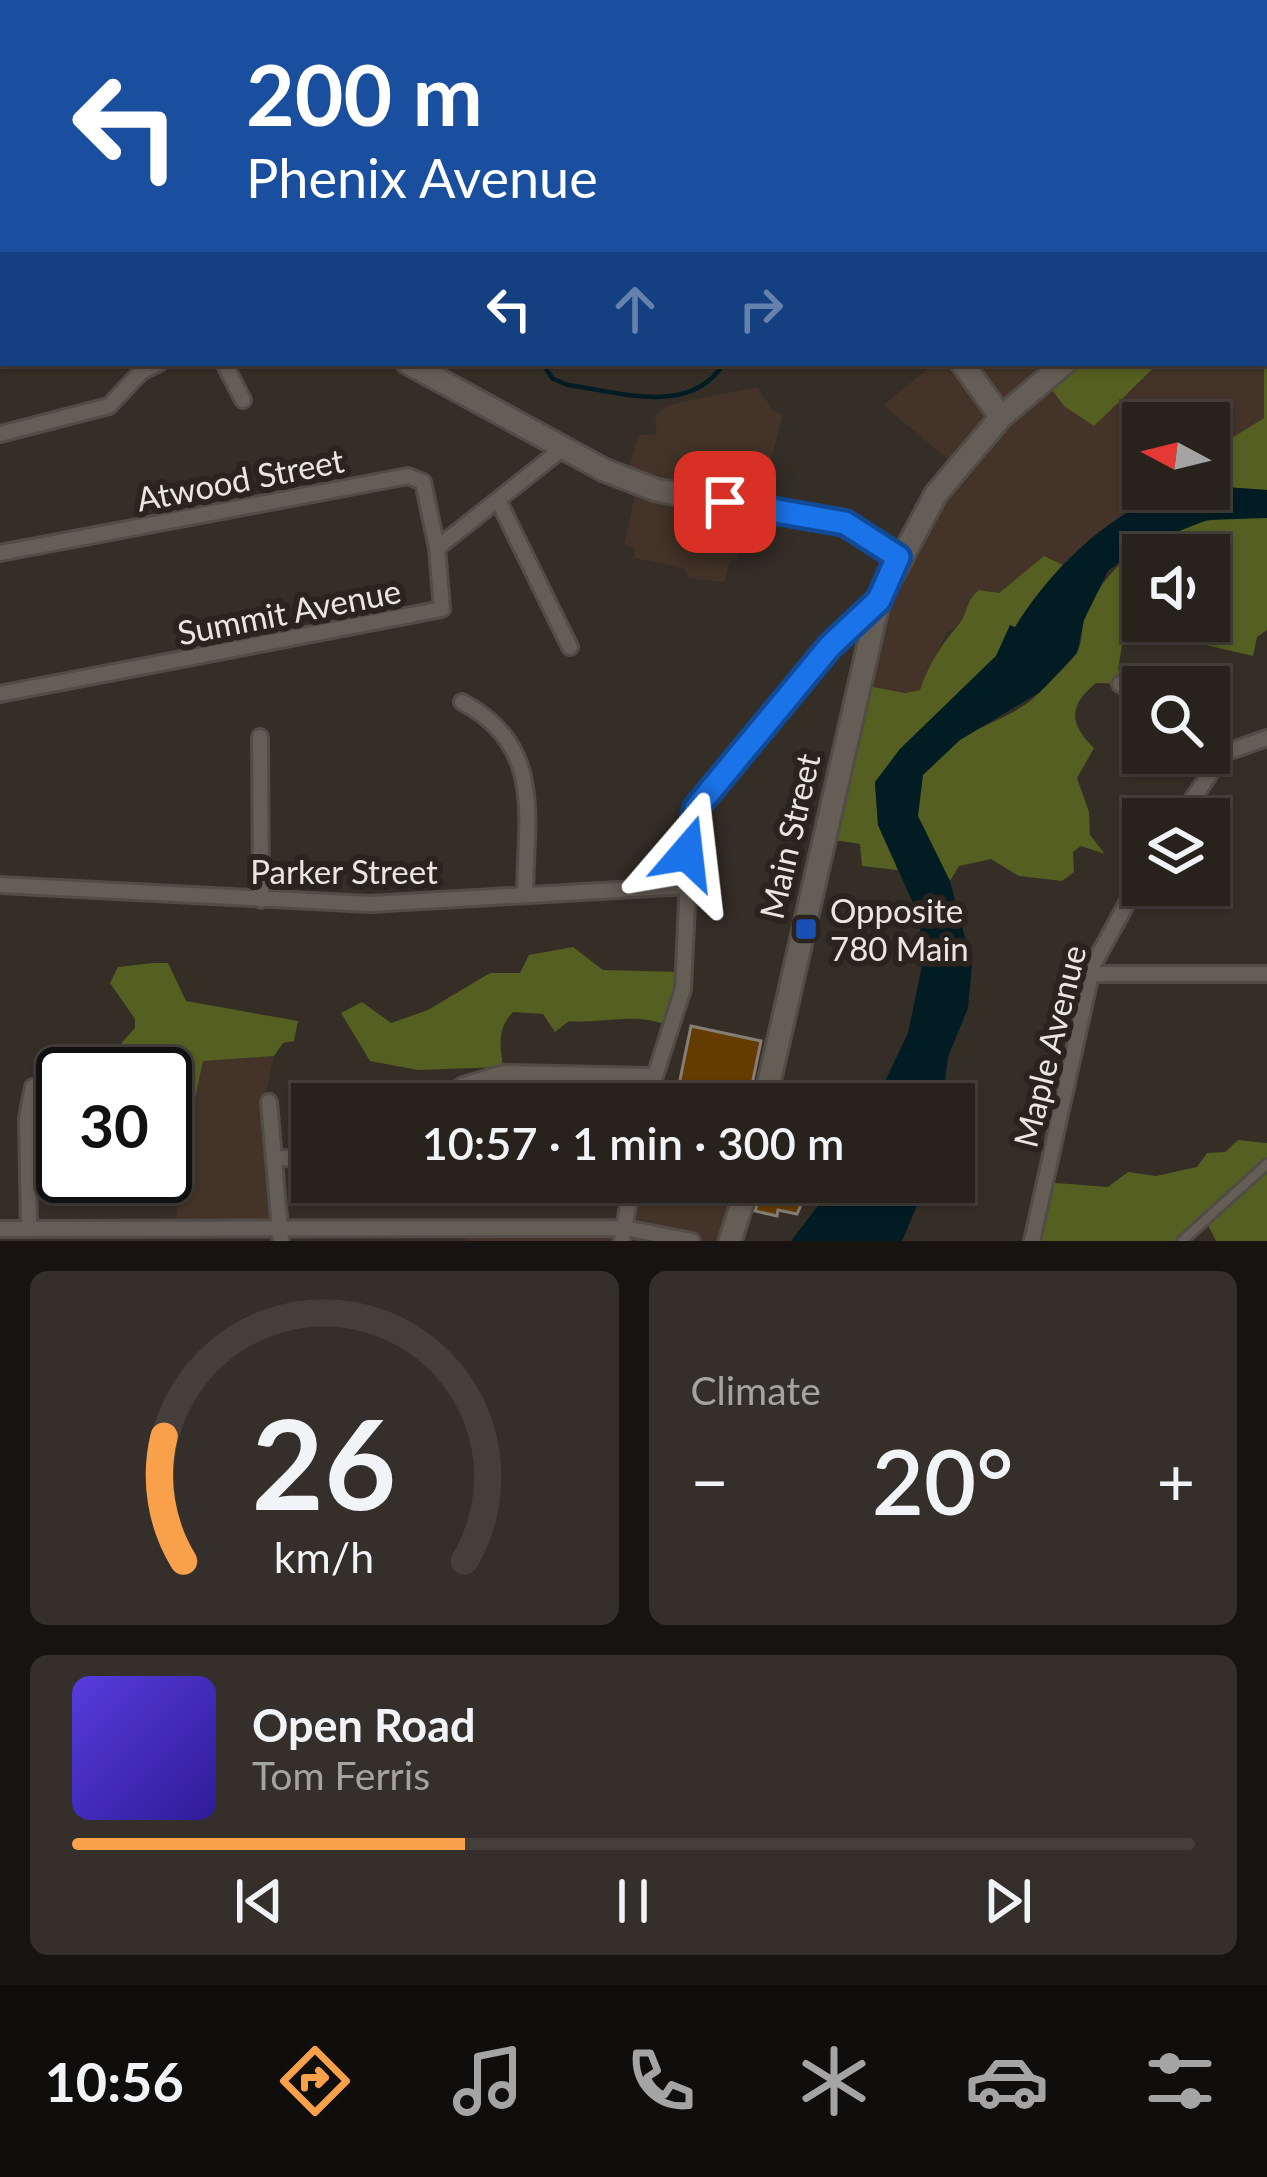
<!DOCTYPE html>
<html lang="en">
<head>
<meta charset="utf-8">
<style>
	:root { --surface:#28221d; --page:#342f2a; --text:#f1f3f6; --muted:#a5a4a4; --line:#443f3b; --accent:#f8a14a }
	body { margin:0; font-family:Lato,sans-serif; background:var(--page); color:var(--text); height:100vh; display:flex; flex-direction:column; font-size:45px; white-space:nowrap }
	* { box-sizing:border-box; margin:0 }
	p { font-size:39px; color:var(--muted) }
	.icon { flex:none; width:66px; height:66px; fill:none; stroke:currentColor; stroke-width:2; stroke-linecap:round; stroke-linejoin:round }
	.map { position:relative; height:1241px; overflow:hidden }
	.panel { display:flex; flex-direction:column; gap:30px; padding:30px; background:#161310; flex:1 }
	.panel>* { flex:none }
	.banner { position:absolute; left:0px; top:0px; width:1269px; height:366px; box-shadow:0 3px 9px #0004,0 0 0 3px var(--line); background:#1a4fa0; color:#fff; overflow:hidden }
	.needle { width:78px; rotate:277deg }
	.fabs { position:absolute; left:1122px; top:402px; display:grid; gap:24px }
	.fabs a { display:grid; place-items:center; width:108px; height:108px; border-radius:0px; background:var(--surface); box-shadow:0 3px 9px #0004,0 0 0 3px var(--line); font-size:60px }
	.speed { position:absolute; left:36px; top:1047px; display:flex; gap:24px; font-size:60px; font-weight:700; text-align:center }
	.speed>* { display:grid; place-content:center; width:156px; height:156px; border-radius:50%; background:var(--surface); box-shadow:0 3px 9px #0004,0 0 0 3px var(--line); line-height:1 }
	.speed .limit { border:6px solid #111; border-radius:18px; background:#fff; color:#111 }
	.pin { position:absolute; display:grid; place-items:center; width:102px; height:102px; color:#fff; margin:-51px; border-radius:24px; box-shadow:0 6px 18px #0006 }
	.me { position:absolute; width:132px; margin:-66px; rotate:17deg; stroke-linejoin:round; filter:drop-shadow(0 0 9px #0008) }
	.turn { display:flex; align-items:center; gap:42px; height:252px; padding:0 48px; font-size:54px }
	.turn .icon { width:156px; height:156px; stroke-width:2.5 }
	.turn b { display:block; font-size:84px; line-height:102px }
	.lanes { display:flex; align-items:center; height:114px; padding:0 48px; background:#0003; justify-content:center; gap:60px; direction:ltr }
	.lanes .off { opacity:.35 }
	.big { font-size:90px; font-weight:600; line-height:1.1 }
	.panel .card { flex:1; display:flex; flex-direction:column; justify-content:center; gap:18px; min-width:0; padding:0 42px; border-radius:18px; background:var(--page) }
	.panel .dial { align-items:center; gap:0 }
	.dial svg { height:312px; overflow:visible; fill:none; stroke:var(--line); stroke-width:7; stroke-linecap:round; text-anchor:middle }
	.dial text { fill:var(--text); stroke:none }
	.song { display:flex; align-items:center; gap:36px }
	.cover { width:144px; height:144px; border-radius:18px; background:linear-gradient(135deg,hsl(250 70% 55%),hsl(250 70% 35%)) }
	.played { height:12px; border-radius:6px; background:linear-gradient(90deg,var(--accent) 35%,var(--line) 35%) }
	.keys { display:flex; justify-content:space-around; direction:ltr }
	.heat { display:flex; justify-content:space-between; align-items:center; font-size:66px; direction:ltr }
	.panel .tiles { flex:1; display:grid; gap:30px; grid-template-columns:1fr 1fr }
	.card:last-child { grid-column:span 2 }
	.trip { position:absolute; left:291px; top:1083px; width:684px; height:120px; border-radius:0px; background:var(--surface); box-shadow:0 3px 9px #0004,0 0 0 3px var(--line); font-weight:600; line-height:120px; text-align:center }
	.dock { display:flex; height:192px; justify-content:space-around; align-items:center; background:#100e0c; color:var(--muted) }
	.dock .icon { width:84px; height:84px }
	.dock .active { color:var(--accent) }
	.dock b { font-size:54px; color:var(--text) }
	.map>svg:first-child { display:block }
	.commercial { fill:#433328 }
	.forest { fill:#555f21; fill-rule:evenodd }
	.water { fill:#021c23 }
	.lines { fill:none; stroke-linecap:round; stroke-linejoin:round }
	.stream { stroke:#021c23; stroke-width:4.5 }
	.river { stroke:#021c23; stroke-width:24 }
	.building { fill:#643c00; stroke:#867e76; stroke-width:3 }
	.lane-casing { stroke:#524c47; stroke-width:14 }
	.street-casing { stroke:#524c47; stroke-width:20 }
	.secondary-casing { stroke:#524c47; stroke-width:27 }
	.lane { stroke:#655e56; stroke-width:8 }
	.street { stroke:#655e56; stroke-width:14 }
	.secondary { stroke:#655e56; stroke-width:21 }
	.route-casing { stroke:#114b97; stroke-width:30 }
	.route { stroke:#1a73e8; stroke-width:21 }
	.transit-dot { fill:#1a4fb4; stroke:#2b241e; stroke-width:4.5 }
	.labels { text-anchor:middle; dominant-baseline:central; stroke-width:12; stroke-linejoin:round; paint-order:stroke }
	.street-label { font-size:33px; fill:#ebe6e2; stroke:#2b241e }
	.poi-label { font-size:33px; fill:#ebe6e2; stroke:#2b241e; text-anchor:start }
</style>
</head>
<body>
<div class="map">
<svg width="1267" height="1241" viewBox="0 0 1267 1241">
	<rect width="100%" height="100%" fill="#352e27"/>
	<path class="commercial" d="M935,363h127l68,31 29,-31h100l5,7v48l-55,34v-29h-66l-1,69 6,10 -85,63 -19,-9 -45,37 -20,-3 -19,33 -14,11 -26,56 -15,3 -48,-9 20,-82 79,-136 -73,-61z
		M757,387l16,23 10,5 -25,91 -12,2 -9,49 -8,7 -4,18 -37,-4 -4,-10 -49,-10 -1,-10 -10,-3 13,-60 -12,-8 14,-42 18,-1 -2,-18 13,-11z
		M274,1056l-8,36 9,13 4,124h-104l6,-55 -8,-5 30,-108z
		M630,1182h117l-18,59h-263l-1,-13h157z"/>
	<path class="forest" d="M1267,276v214l-58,-4v-34l55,-34v-48l-5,-7h7z
		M1062,363h97l-65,63 -30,-20 -20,-27z
		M1229,517l38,1v112l-10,7 -4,19 -116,-27 -14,10 -5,30 9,15 -31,-1c-27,22 -28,40 -2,65l-17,30 12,34 1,23 15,19 -24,-8 -8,6 1,20 -12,9 -43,-5 -28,-17 -32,7 -9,15c-21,-32 -48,-73 -25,-111 25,-41 83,-45 114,-77 8,-8 34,-33 38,-41 6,-9 4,-25 8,-36 26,-62 78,-90 144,-99zM1143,555h66v66h-66z
		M1044,556l19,9 -67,91 -96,93 -25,34 3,42 20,45 -36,-4 -2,-22 -39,-6 36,-154 48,9 15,-3c9,-27 22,-46 39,-66 9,-11 7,-24 20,-34l20,3z
		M573,947l30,23 80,2 -16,53c-34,-13 -63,-1 -98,-4l-14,11 -12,-18 -30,-2c-16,16 -13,34 -10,55l-85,3 -48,-9 -29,-48 21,-11 29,21 37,-13 62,-37h30l9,-18z
		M153,963h15l18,38 112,20 -4,20 -11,2 -9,13 -71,5 -12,56 -23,9 -3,-52h-47l-1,-26 18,-20v-9l-25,-36 8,-16z
		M1238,1140l29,3v98h-51l-10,-20 -25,20h-151l13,-59 65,5 20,-15 28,4 41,-9 10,-14 18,-1z"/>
	<path class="water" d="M1209,486l58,4v28l-60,2 -68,27 -31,24 -24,49 -7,33 -37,39 -80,48 -37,35 -5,41 32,65 22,83 -4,44 -20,49 -6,47h-78l16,-12 28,-59 16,-77 -6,-42 -40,-89 -3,-43 25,-33 96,-93 14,-31 5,2c36,-58 93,-114 158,-136 12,-4 27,-1 36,-5z
		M836,1182h91l-25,59h-111z"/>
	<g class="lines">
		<path class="stream" d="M0,172l3,-1
			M1266,286l1,1
			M542,363l11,16 15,6c52,7 123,32 156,-22"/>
		<path class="river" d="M1266,298h1"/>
	</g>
	<path class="building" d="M691,1026l70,15 -13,63h-73z
		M764,1182h47l-14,32 -19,-4 -1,6 -22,-5z"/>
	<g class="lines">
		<defs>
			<path id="lane" d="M688,1184v-2
				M1182,1241l85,-77"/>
			<path id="street" d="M328,3l5,-3
				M736,3v-3
				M855,3v-3
				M977,3l7,-3
				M1266,32h1
				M224,363l19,37
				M0,434l109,-28 32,-34 18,-9
				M499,502l71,145
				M0,553l408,-77 15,6 14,66
				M1120,684l23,15
				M0,694l442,-85 -5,-61 125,-99
				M462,702c82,43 64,114 63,192
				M260,737l1,163
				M1209,742l15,11
				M1179,819l45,-66 43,-15
				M0,885l370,19 318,-18
				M1091,974h176
				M269,1102l12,139
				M434,1104l29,-19 41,-12 147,3
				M646,1104l37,-115 8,-171 138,-172 50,-46
				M278,1158l34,1
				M0,1229l625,-1 67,13
				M29,1229l-2,-111 6,-31
				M622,1241l10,-59
				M1032,1241l61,-276 50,-91"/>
			<path id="secondary" d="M623,0l8,3
				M0,92l3,1
				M1266,196l1,-1
				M408,363l196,107 52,20 190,33 52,34
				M962,363l39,54
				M764,1104l115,-504 57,-106 65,-77 64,-54
				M730,1241l19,-59"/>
		</defs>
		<use href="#lane" class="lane-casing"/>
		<use href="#street" class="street-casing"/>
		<use href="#secondary" class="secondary-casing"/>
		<use href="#lane" class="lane"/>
		<use href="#street" class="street"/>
		<use href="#secondary" class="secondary"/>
	</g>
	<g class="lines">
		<defs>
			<path id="route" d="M687,853l9,-45 134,-162 49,-46 19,-43 -53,-34 -120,-21"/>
		</defs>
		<use href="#route" class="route-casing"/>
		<use href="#route" class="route"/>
	</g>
	<rect class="transit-dot" x="794" y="917" width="24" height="24" rx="6"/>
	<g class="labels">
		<g class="street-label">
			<text transform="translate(240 479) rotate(-11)">Atwood Street</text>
			<text transform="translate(289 611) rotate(-11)">Summit Avenue</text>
			<text transform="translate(789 836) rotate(-77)">Main Street</text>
			<text x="344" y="871">Parker Street</text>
			<text transform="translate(1049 1046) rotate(-76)">Maple Avenue</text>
		</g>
		<g class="poi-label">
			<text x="830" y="910">Opposite<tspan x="830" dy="38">780 Main</tspan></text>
		</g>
	</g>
</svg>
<div class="fabs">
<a><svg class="needle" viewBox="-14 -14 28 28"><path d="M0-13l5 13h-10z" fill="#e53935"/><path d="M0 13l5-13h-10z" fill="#a5a4a4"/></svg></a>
<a><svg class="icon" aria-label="sound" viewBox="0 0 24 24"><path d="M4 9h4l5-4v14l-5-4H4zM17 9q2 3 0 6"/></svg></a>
<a><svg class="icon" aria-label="search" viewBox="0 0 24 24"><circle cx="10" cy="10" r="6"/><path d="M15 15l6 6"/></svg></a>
<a><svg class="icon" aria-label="layers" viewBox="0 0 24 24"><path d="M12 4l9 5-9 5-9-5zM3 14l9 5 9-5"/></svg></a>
</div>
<div class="speed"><div class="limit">30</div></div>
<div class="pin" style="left:725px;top:502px;background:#d93025"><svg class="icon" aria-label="arrive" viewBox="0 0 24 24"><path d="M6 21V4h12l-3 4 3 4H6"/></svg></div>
<svg class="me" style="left:687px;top:853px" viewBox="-20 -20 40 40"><path d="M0-17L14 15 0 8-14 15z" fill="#1a73e8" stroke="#fff" stroke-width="4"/></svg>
<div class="trip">10:57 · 1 min · 300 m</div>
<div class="banner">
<div class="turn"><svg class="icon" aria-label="left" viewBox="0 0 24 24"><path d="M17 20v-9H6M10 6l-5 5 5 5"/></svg><div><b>200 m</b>Phenix Avenue</div></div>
<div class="lanes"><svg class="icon" aria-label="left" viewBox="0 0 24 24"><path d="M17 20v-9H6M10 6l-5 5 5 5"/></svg><svg class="icon off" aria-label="ahead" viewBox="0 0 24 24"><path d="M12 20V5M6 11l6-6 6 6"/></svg><svg class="icon off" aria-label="right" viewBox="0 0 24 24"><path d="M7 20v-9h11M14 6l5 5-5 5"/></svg></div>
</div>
</div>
<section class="panel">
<div class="tiles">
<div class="card dial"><svg viewBox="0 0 100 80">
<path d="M14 69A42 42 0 1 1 86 69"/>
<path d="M14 69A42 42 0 0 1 9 37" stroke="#f8a14a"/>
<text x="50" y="56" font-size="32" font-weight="700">26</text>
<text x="50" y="72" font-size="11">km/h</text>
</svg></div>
<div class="card"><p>Climate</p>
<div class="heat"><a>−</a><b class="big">20°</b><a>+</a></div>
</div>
<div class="card">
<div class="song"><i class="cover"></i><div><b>Open Road</b><p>Tom Ferris</p></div></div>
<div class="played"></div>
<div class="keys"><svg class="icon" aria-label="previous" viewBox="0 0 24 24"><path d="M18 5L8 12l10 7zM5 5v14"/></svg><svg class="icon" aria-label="pause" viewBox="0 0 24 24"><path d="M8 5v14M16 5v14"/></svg><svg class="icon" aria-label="next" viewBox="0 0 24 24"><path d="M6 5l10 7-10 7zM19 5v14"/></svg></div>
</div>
</div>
</section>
<nav class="dock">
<b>10:56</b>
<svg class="icon active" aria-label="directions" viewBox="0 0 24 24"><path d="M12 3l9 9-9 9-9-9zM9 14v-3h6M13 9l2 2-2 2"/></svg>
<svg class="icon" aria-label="music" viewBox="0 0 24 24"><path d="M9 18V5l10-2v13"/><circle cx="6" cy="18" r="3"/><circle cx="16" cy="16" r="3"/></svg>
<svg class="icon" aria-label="phone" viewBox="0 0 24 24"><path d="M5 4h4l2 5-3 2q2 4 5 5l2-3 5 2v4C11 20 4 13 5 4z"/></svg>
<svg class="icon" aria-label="climate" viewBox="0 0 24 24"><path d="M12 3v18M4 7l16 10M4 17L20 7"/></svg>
<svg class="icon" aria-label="car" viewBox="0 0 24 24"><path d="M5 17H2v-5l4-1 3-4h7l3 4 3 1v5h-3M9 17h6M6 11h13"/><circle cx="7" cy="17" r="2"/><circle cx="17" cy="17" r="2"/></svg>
<svg class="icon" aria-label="filters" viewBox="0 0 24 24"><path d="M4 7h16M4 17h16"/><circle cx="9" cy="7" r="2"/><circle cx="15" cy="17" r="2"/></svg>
</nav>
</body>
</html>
